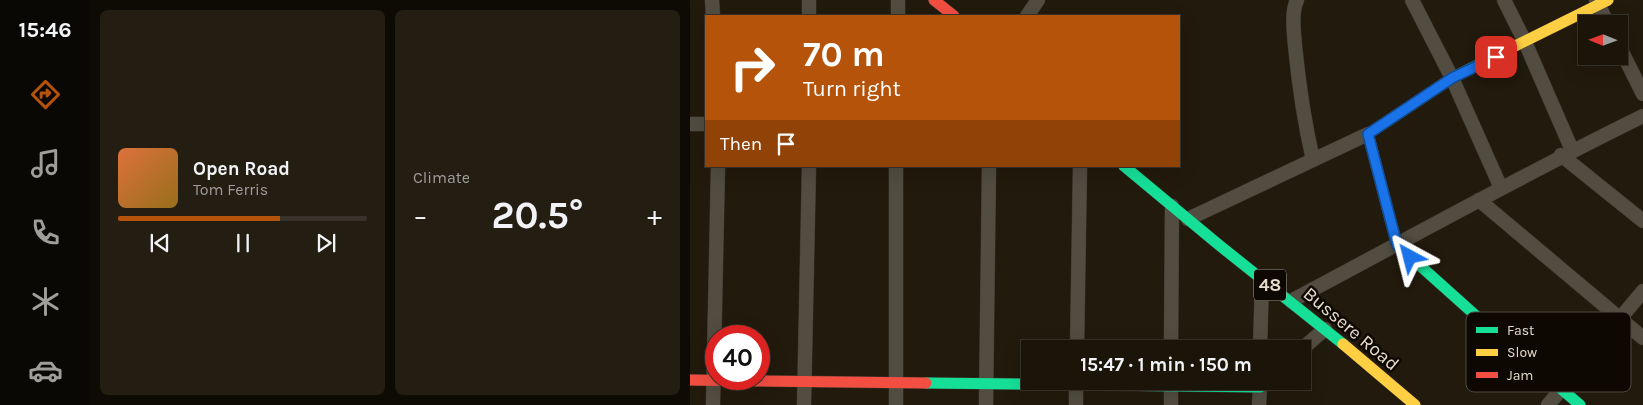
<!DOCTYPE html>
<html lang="en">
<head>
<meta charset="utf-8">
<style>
	:root { --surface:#1a1409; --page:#231d12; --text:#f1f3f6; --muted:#9f9e9c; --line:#38332a; --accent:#b45309 }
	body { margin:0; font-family:Karla,sans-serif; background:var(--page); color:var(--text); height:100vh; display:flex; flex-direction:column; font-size:19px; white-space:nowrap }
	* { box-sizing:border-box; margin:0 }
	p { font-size:16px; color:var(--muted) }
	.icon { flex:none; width:28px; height:28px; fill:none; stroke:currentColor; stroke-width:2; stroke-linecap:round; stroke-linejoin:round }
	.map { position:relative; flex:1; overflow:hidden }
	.sheet { display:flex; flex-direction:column; gap:10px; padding:10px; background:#0e0b05; width:600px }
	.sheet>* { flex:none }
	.banner { position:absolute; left:15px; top:15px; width:475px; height:152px; border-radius:0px; box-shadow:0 5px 20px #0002,0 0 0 1px var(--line); background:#b45309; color:#fff; overflow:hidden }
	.needle { width:32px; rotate:271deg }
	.fabs { position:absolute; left:888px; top:15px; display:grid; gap:10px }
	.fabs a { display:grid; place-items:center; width:50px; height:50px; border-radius:0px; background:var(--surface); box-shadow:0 5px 20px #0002,0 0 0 1px var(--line); font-size:25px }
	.speed { position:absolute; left:15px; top:325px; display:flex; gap:10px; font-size:25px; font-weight:700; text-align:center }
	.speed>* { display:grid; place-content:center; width:65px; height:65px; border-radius:50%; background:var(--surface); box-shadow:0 5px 20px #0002,0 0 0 1px var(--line); line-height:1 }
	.speed .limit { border:8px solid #d22; background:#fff; color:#111 }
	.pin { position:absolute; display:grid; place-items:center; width:42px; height:42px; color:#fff; margin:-21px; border-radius:10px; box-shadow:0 2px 8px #0006 }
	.me { position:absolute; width:55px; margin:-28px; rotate:322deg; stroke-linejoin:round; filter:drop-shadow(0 0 4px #0008) }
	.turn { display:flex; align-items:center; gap:18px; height:105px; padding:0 15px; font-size:22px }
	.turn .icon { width:65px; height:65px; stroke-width:2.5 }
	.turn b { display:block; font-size:35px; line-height:42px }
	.then { display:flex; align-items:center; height:48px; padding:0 15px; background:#0003; gap:10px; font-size:19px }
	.big { font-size:38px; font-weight:700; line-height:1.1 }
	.sheet .tile { flex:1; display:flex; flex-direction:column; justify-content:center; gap:8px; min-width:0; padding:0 18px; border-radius:8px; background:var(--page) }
	.song { display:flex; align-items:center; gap:15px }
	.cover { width:60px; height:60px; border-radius:8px; background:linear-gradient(135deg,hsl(20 70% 55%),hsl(40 70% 35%)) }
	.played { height:5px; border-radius:2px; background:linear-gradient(90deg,var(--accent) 65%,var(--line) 65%) }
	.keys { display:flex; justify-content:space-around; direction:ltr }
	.heat { display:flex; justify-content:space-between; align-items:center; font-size:28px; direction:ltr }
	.sheet .tiles { flex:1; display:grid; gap:10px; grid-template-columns:repeat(2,1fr) }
	.trip { position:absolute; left:331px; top:340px; width:290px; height:50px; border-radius:0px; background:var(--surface); box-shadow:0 5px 20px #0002,0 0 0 1px var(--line); font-weight:700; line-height:50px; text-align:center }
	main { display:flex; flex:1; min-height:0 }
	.dock { display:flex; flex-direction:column; width:90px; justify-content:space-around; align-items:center; background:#0a0804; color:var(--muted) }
	.dock .icon { width:35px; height:35px }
	.dock .current { color:var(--accent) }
	.dock b { font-size:22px; color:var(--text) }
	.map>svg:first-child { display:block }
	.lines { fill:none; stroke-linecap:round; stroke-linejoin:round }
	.street-casing { stroke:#3b352c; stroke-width:15 }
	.fast-casing { stroke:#3b352c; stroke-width:12 }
	.slow-casing { stroke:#3b352c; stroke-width:12 }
	.jam-casing { stroke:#3b352c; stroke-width:12 }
	.street { stroke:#524c41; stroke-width:14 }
	.fast { stroke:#16e098; stroke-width:11 }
	.slow { stroke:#ffcf43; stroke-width:11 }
	.jam { stroke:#f24e42; stroke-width:11 }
	.route-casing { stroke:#114b97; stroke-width:12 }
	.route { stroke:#1a73e8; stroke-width:9 }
	.labels { text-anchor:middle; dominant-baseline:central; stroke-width:5; stroke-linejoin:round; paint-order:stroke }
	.shield { fill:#0e0802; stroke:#a49c91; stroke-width:1 }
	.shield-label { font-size:18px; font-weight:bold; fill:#e5dcce }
	.street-label { font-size:19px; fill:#e5dcce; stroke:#0e0802 }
	.key { fill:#0e0802; stroke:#4e483f; stroke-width:1 }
	.key-label { font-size:14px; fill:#e5dcce }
</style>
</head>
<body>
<main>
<nav class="dock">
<b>15:46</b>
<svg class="icon current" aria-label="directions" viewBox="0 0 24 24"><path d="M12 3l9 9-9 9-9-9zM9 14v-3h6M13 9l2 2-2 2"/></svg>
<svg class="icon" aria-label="music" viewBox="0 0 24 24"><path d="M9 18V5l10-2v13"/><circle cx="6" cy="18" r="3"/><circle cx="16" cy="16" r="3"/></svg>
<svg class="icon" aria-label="phone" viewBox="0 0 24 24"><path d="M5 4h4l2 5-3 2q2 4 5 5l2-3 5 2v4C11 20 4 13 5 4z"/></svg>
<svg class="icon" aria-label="climate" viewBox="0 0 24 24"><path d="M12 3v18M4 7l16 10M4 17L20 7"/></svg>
<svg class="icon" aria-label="car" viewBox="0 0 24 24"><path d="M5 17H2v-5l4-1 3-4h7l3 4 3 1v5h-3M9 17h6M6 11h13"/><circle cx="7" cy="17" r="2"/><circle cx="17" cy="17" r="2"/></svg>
</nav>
<section class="sheet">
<div class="tiles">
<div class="tile">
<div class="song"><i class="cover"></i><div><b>Open Road</b><p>Tom Ferris</p></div></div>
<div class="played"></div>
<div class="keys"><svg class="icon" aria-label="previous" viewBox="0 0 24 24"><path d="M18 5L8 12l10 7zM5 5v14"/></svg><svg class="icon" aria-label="pause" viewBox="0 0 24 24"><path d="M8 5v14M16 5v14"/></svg><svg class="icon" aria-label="next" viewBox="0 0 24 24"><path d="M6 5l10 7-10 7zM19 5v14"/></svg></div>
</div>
<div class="tile"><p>Climate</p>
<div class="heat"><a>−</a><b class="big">20.5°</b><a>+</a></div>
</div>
</div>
</section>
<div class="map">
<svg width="953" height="405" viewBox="0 0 953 405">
	<rect width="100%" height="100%" fill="#221a0c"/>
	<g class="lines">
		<defs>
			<path id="street" d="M22,0l1,16
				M119,0v16
				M607,0c-6,13 -3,32 -2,46 4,40 9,75 18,114
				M722,0l40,78 49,110
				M814,0l21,42 47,108
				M906,0l12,24
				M208,16v-16
				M337,16l11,-16
				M929,46l24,48
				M0,124h16
				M871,155l82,66
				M789,200l164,138
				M498,219l180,-85
				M601,301c117,-62 233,-127 352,-185
				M387,349l3,-183
				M481,349l1,-143
				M570,349l2,-71
				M612,349l23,-20
				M23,405l5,-239
				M114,405l5,-239
				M206,405v-239
				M296,405l3,-239
				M386,405v-24
				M481,405v-24
				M569,405l1,-18 6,-6
				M858,405l95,-114"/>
			<path id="fast" d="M819,49l-57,29 -84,56 29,111 77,69 106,91
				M434,166l95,79 124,99
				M236,383l334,4v-6"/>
			<path id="slow" d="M819,49l99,-49
				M653,344l72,61"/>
			<path id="jam" d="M244,0l20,16
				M0,380l236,3"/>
		</defs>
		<use href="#street" class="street-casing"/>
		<use href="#fast" class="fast-casing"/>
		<use href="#slow" class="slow-casing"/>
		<use href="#jam" class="jam-casing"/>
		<use href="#street" class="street"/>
		<use href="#fast" class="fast"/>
		<use href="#slow" class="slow"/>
		<use href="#jam" class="jam"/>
	</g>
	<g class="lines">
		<defs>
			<path id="route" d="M720,257l-13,-12 -29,-111 84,-56 44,-21"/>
		</defs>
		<use href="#route" class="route-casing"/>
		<use href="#route" class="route"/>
	</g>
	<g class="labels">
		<rect class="shield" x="564" y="269.5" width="32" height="31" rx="4"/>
		<g class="shield-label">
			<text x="580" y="285">48</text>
		</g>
		<g class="street-label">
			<text transform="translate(661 329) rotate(40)">Bussere Road</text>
		</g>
	</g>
	<rect x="776" y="312" width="165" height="80" rx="8" class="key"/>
	<rect x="786" y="327" width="22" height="6" fill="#16e098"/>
	<rect x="786" y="349" width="22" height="7" fill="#ffcf43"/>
	<rect x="786" y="372" width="22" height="6" fill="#f24e42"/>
	<g class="key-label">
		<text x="817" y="335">Fast</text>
		<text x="817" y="357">Slow</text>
		<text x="817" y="380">Jam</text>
	</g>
</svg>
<div class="fabs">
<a><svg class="needle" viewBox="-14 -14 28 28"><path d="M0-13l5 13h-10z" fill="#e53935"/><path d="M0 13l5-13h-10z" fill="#9f9e9c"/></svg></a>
</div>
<div class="speed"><div class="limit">40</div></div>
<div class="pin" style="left:806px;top:57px;background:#d93025"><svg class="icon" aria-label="arrive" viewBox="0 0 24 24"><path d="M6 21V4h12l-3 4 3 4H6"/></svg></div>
<svg class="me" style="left:720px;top:257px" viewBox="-20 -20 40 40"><path d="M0-17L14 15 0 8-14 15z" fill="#1a73e8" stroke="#fff" stroke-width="4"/></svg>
<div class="trip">15:47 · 1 min · 150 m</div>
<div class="banner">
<div class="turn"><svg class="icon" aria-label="right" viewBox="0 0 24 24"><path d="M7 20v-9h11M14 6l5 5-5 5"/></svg><div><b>70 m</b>Turn right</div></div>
<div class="then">Then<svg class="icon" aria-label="arrive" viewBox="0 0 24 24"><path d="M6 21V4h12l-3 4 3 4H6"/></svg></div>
</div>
</div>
</main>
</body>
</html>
